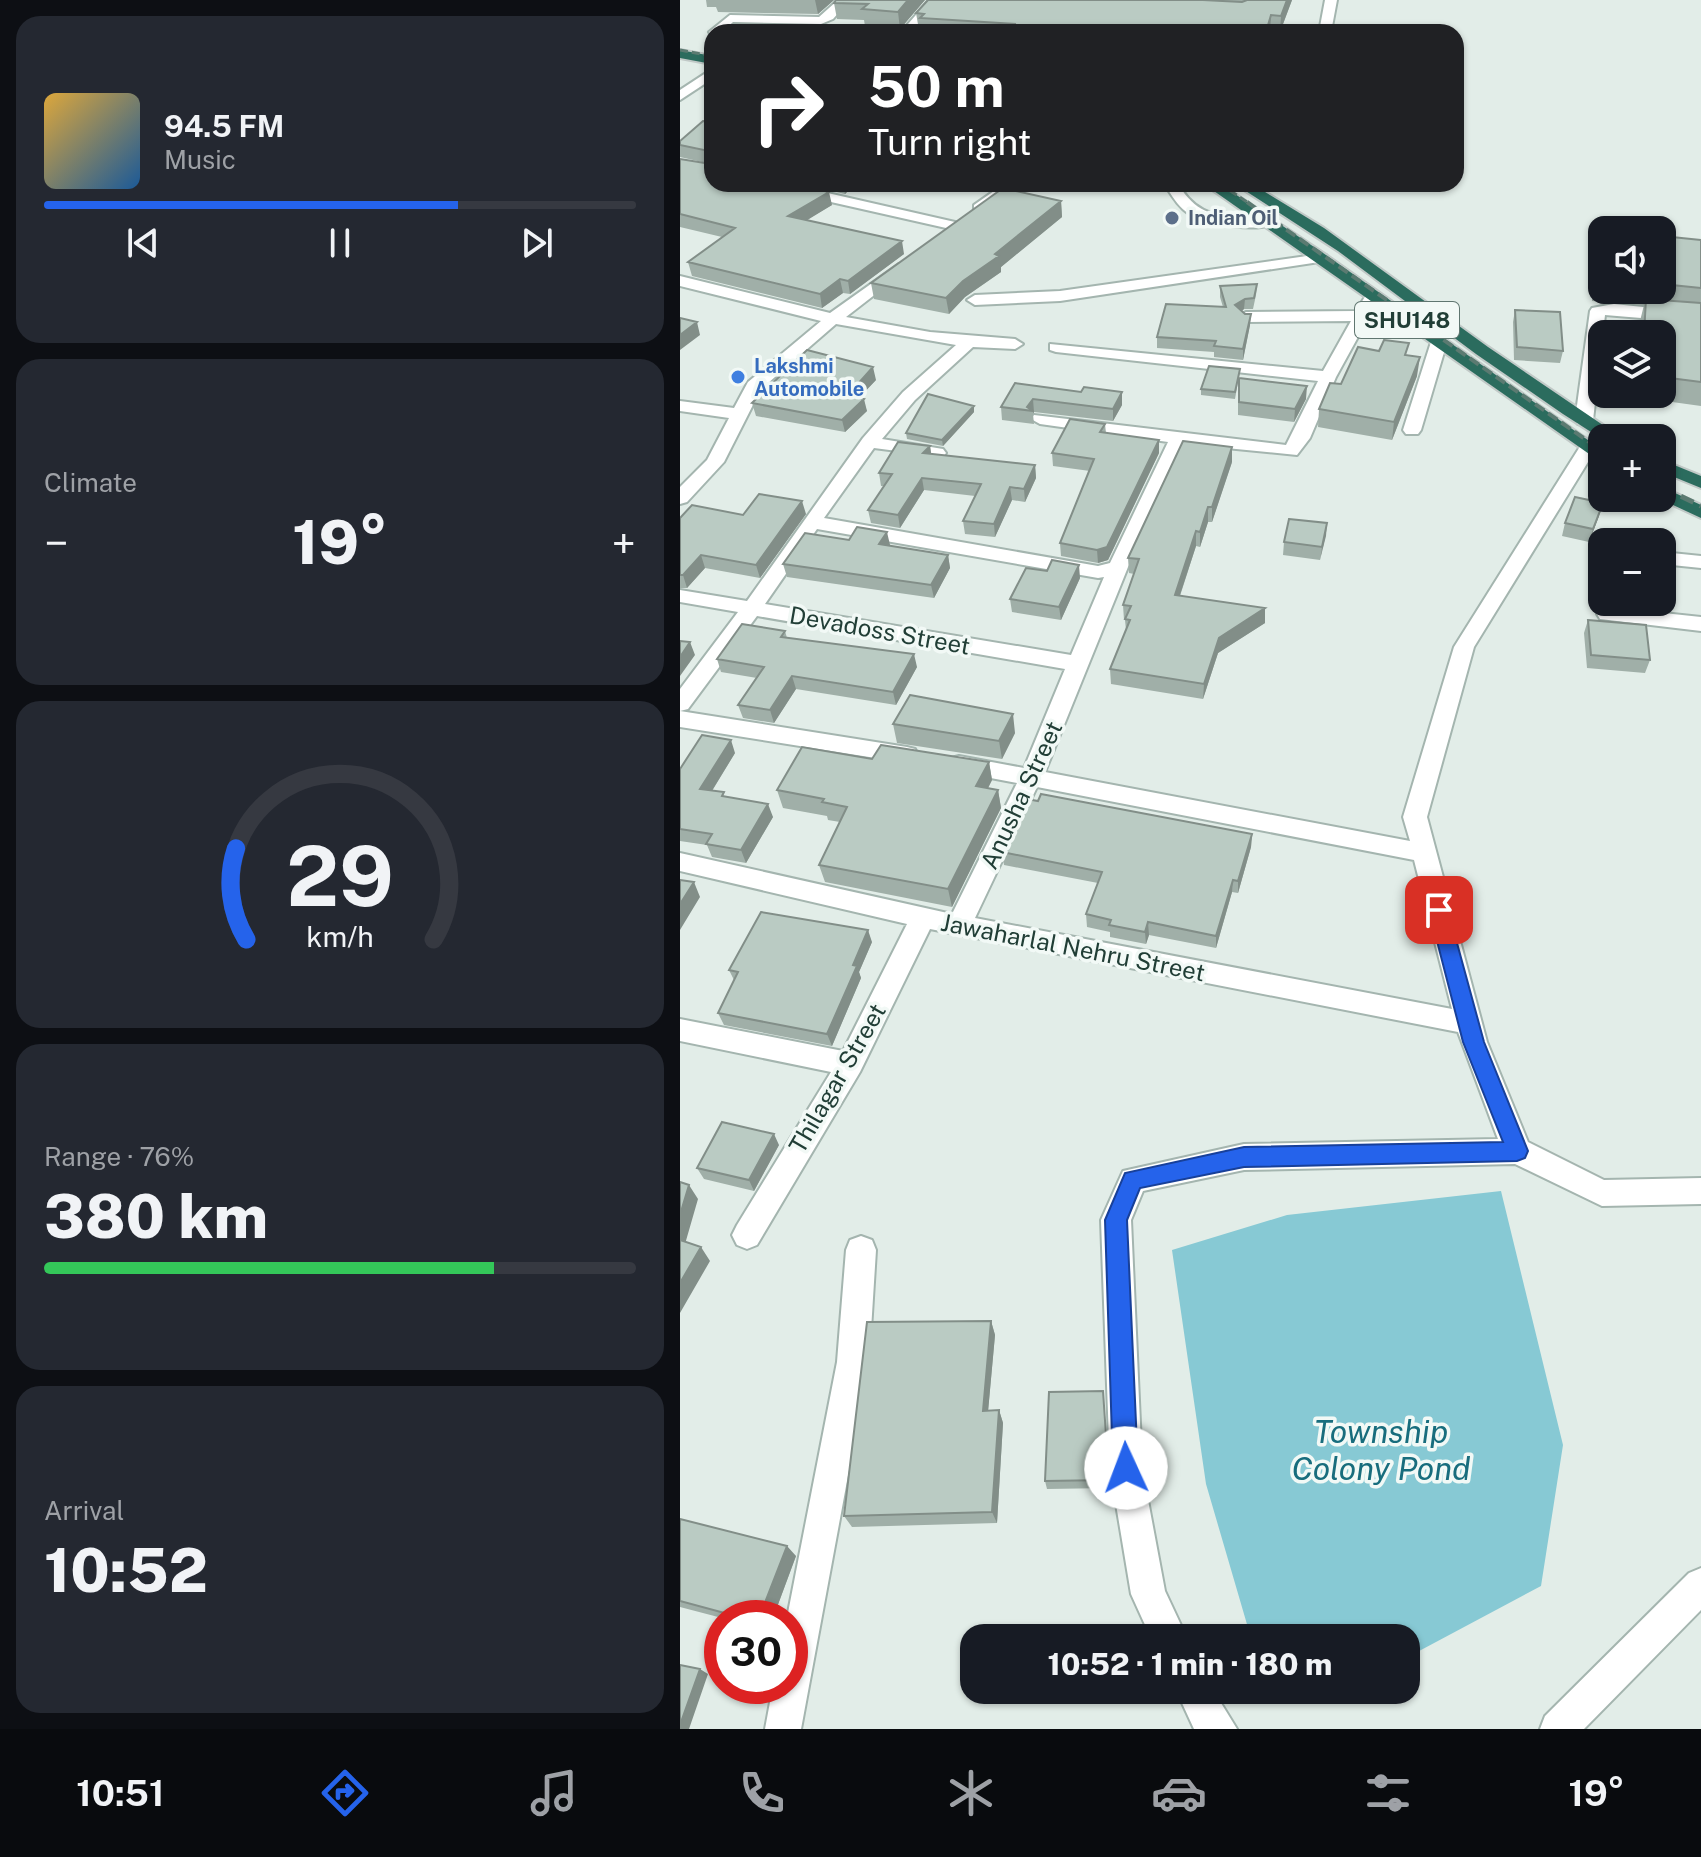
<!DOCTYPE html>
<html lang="en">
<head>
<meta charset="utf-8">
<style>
	:root { --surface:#171b24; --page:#242831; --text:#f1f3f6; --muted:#9ea1a6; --line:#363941; --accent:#2563eb }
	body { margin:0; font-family:"Public Sans",sans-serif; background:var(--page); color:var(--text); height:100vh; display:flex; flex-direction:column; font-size:30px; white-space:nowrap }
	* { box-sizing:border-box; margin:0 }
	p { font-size:26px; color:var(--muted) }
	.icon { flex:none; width:44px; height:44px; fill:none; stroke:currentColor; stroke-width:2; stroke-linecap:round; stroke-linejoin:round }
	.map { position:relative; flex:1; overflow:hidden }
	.panel { display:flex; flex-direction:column; gap:16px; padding:16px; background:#0d0f14; width:680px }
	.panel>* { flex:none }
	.banner { position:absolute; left:24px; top:24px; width:760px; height:168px; border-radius:24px; box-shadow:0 2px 6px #0004; background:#202124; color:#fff; overflow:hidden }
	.buttons { position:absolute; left:908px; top:216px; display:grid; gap:16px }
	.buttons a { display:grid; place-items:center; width:88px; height:88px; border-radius:16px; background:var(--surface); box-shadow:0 2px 6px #0004; font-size:40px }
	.speed { position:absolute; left:24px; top:1600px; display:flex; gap:16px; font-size:40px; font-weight:700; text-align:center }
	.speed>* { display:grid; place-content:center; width:104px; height:104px; border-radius:50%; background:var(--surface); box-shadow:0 2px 6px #0004; line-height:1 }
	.speed .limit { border:12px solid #d22; background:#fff; color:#111 }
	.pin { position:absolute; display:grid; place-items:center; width:68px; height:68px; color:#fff; margin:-34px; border-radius:16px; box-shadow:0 4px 12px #0006 }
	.me { position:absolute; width:88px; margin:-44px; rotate:358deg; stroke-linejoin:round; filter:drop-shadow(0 0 6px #0008) }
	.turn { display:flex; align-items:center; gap:28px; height:168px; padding:0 32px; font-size:36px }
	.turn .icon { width:104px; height:104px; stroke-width:2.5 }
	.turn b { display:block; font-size:56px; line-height:68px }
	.big { font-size:60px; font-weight:800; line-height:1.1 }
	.panel .card { flex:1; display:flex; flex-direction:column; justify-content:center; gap:12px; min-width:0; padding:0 28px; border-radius:24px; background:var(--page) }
	.panel .dial { align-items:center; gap:0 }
	.dial svg { height:208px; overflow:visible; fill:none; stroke:var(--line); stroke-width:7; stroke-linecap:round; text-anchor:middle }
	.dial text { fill:var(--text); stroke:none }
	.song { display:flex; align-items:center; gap:24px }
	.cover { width:96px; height:96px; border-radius:12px; background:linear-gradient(135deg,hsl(40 70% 55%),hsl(210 70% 35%)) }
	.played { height:8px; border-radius:4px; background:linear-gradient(90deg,var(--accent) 70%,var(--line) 70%) }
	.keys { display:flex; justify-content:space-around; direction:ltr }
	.heat { display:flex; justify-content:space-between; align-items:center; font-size:44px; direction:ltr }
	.charge { height:12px; border-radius:6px; background:linear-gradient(90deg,#34c759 76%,var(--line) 0) }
	.trip { position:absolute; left:280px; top:1624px; width:460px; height:80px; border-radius:24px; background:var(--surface); box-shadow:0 2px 6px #0004; font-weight:800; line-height:80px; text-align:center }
	.menu { display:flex; height:128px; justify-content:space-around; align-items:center; background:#090b0e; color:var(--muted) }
	.menu .icon { width:56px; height:56px }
	.menu .selected { color:var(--accent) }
	.menu b { font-size:36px; color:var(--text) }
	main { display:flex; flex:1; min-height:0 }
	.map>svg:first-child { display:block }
	.water { fill:#87c9d4 }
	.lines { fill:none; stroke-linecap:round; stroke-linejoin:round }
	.minor-casing { stroke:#a4b5af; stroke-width:4 }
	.highway-casing { stroke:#c1c9c7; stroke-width:4 }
	.minor { fill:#fff; fill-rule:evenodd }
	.highway { fill:#2b6c5e; fill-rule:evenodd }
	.rail-far2 { stroke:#5b7a71; stroke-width:3; stroke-dasharray:8 4; stroke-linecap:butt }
	.rail-far1 { stroke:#5b7a71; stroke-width:4; stroke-dasharray:11 5; stroke-linecap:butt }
	.rail { stroke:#5b7a71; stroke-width:5; stroke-dasharray:14 7; stroke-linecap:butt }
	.wall { fill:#a0afa8 }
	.shaded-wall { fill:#828e88 }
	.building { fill:#bacbc3; stroke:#828e88; stroke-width:2 }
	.route { fill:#2563eb; stroke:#184099; stroke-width:2 }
	.service-dot { fill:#5c6f8a; stroke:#f2f9f6; stroke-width:3 }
	.shop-dot { fill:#3f7fe0; stroke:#f2f9f6; stroke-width:3 }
	.labels { text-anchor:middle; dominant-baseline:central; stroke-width:7; stroke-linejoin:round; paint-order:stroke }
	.far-service-label { font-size:20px; font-weight:bold; fill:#4e5e75; stroke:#f2f9f6; text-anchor:start }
	.far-shop-label { font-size:20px; font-weight:bold; fill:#366cbe; stroke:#f2f9f6; text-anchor:start }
	.shield { fill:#f2f9f6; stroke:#607670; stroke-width:2 }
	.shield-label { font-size:22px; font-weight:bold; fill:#213e36 }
	.street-label { font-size:24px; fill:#213e36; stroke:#f2f9f6 }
	.near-water-label { font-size:32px; font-style:italic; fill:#186d7d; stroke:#f2f9f6 }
</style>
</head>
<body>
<main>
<section class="panel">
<div class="card">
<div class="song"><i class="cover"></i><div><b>94.5 FM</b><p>Music</p></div></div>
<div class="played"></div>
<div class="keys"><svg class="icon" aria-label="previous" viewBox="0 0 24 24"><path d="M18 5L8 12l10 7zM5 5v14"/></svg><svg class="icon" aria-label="pause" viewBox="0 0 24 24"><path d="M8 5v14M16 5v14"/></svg><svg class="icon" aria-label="next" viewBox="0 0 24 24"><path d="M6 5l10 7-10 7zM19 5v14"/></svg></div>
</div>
<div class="card"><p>Climate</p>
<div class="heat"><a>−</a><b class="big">19°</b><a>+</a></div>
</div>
<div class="card dial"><svg viewBox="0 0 100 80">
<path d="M14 69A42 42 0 1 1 86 69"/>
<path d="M14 69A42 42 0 0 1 10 34" stroke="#2563eb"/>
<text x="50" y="56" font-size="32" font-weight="700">29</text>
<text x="50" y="72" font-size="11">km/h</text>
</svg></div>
<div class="card"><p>Range · 76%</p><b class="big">380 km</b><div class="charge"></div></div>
<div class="card"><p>Arrival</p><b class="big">10:52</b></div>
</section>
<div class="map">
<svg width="1021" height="1729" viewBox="0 0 1021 1729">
	<rect width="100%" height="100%" fill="#e2ede8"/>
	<path class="water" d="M821,1191l62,254 -22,141 -135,72v-20h-155l-45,-154 -34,-234 115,-35z"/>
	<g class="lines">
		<defs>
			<path id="minor" d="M158,0h12l-17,19 -12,5 -88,-2 -11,10h-10v3l-3,-3 21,-17 89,2z
				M249,0h12l-28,32h-12z
				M645,0h12l-6,32h-12z
				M32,69v10l-32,21v-10z
				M82,184h26l167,38 7,4 -7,4 -186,-42z
				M324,184h16l-36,27h-10v-6z
				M492,184h14l-4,6c30,44 71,15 93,32 -15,12 -69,2 -86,-8 -9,-6 -15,-15 -21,-24z
				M641,254l5,1v6l-266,40 -85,4 -8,-5 8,-5 85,-4z
				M219,264l5,2v6l-58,45 84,15 85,7 8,5 -8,5 -42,-2 -58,53 -33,39 61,10 3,4 -3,4 -69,-9 -50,70 274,48 12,-3 58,-121 -128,-18 -9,-5 3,-4 252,30 32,-64 -262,-29 -6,-2v-6l273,27 28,-50 -105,1 -8,-5 8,-5 110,-1 12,-19 5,-2 8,5 -45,82 -26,61 -13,17 -112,-11 -57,123 -83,205 365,69 -7,-24 51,-170 127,-202h12l3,4 -122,198 -47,170 60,225 41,100 76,38 97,-2v26l-99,2 -87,-42 -271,6 -101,21 -12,29 11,248 23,123 22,47h-36l-20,-44 -21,-126 -9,-248 22,-49 121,-27 254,-5 -40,-107 -528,-103 -70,143 -103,173 -10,4 -10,-4 -5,-10 5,-10 94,-153 -151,-31v-22l163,32 64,-127 -227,-53v-18l272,61 65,-131 -58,-11 -8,-2 -3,-6 3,-6 8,-2 65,12 41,-99 -308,-53 -69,93 -8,2 227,36 8,2 3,6 -3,6 -8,2 -227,-36v-38l58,-77 -58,-10v-12l67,11 116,-163 40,-46 53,-47 -120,-21 -75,65 -37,73 -37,40 -7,2v-17l27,-27 22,-42 -49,-7v-10l54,7 14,-26 73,-61 -141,-35v-10l150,37zM137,529l281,49 6,-1 -33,78 -306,-51zM357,787l377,73 38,149 -477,-91z
				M934,304l87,9v10l-96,-8 -12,105 -9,5 -6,-1 -3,-4 15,-109 2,-3z
				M759,337l8,5 -26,88 -3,4h-12l-3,-4 28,-88z
				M982,552l39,4v12l-39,-4z
				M927,607l94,10v14l-101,-12 -3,-5 3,-5z
				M181,1236l11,4 4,10 -7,112 -68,367h-36l8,-43h17v-68h-3l50,-256 9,-112 4,-10z
				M1021,1568v42l-117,119h-44l5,-13 144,-143z
				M496,1690h37l24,39h-43z"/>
			<path id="highway" d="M0,50l32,6v8l-32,-6z
				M524,184h16l106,71 276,195v13z
				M555,184h17l72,44 164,119 134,91 -20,1 -39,-25 -87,-60 -138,-103z
				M982,460l39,16v12l-39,-16z
				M982,487l39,18v13l-43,-20h4z"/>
		</defs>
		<use href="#minor" class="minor-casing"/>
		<use href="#highway" class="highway-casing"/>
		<use href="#minor" class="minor"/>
		<use href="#highway" class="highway"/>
		<path class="rail-far2" d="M0,50l32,6
			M540,184l30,20"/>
		<path class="rail-far1" d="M567,202l355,249"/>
		<path class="rail" d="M982,487l39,19"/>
	</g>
	<path class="wall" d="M26,0h128l-16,14 -100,-2 -2,-5h-9z
		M245,0l-25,29 -35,-3 -1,-6 -27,-1 -3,-16z
		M248,0h364l-12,32h-358v-2h-3l-3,-17z
		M32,122v62l120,21 -26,15 98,34 -54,40 -7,-1 -21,15 -130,-32 -4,-14 34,-25 -42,-10v-68l31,5 -31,-7v-16z
		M122,184h53l-10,10z
		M381,201l1,16 -61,50v5l-36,25 -16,17 -75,-15 -3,-16z
		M982,236l39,4v166l-65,-9v-3h26v-60h-23l1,-13 4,-16 -52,-4 1,-38 5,-21 4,-1v49h60z
		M577,284l-1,11 -3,14h-9l-2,2 8,14 -7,35 -29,-3v-5l-57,-4v-11l66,-30 -3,-10v-11z
		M835,310l48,41 -3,12 -46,-3 -1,-38z
		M728,355l9,21 -25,64 -74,-13 1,-18 22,-25z
		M559,378l67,21 -12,23 -56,-7v-33l-3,17 -34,-4v-6z
		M196,380l-16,17 7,14 -22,21 -89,-16 -4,-13z
		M335,383l66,9h41v13l-9,16 -79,-9 -1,2 1,10 -32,-4 -1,-13z
		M294,406v6l-31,34 -36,-7 -1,-6z
		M425,424l1,9 53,7v13l-51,107 -10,3 -37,-7 -1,-13 30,-72 -37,-5 -1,-13z
		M250,446l1,8 104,11 1,13 -11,24 -13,-2 -17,37 -30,-3 -2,-13 12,-25 -51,-6 -24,38 -29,-5 -3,-13 16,-24h-3l-2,-13z
		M552,462l-20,60h-4l-8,25 -4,-1 -16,50 85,27 -47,30 -15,46 -92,-15 -1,-15 16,-39 -1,-10h-1l-1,-15 11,-31 -5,-1 -1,-15z
		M126,514l-46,64 -55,-10 -18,20h-7v-70z
		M919,516l-10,26 -27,-6 3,-13z
		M647,523l-7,37 -37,-5 1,-13z
		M210,545l-1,1 59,9 2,13 -16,30 -147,-21 -4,-13z
		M400,578l-19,42 -49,-8 -2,-13z
		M908,620l62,40 -5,13 -58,-5 -3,-35z
		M105,631l2,7 130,29 -21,38 -100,-16 -22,34 -31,-5 -5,-13 19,-27 -36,-6 -4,-13z
		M213,724l122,9 -13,26 -105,-16z
		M55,753l-23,38 61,26 -27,46 -34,-6 -5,-12 -27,-4v-72z
		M192,759l117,3 3,18 -4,8 10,2 3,18 -49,99 -127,-25 -6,-17 21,-43 -12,-2 -1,-4 -44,-8 -6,-18z
		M572,834l-1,13 -13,46 -6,-1 -16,56 -67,-13 -3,9 -36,-7v-5l-23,-5 -1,-13 12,-31 -94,-18 -2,-13z
		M192,942l-13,30 2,6 -29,68 -108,-21 -6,-12 16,-33 -5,-10z
		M99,1145l-25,46 -50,-12 -7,-11z
		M311,1321l4,14 -7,76 11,-1 4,13 -6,100 -145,4 -8,-11z
		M423,1391l7,97 -63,1 -2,-8z
		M0,1519l116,37 -23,62h-51l-42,-11z"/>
	<path class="shaded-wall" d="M135,0h19l-16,14z
		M228,0h17l-25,29 -2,-17z
		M607,0h5l-12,32 1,-16z
		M591,15l-1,17h-4z
		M163,184h12l-10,10z
		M149,192l3,13 -41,25 -3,-14z
		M381,201l1,16 -61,50v5l-36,25 -16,17 -3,-16 17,-17 32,-27z
		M222,241l2,13 -54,40 -2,-13z
		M160,279l3,14 -21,15 -2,-14z
		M565,299l-1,10 -9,7v-11z
		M571,314l-1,11 -7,35v-11z
		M17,322l3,13 -20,15v-15z
		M740,357l-3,19 -25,64 2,-18z
		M193,367l3,13 -26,27 -2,-12z
		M627,386l-1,13 -12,23 1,-13z
		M442,392v13l-9,16v-12z
		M184,399l3,12 -22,21 -3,-12z
		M353,399l1,13 -1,2v-3l-6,-4z
		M294,406v6l-31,34 -1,-6z
		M479,440v13l-51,107 -10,3 -1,-13z
		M250,446l2,13 -9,-6z
		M552,447v15l-20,60v-15z
		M355,465l1,13 -11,24 -1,-13z
		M242,478l2,12 -24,38 -2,-13z
		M330,487l2,13 -17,37 -1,-13z
		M122,501l4,13 -46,64 -4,-13z
		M923,503l-4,13 -10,26 4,-13z
		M528,507v15l-8,25v-15z
		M647,523l-1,13 -6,24 2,-13z
		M516,531v15l-21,64v-15z
		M207,532l3,13 -8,12 -3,-13z
		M21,555l4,13 -18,20 -4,-13z
		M268,555l2,13 -16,30 -3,-13z
		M399,565l1,13 -19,42 -2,-13z
		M585,608v15l-47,30 -15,46 1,-15 15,-46z
		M10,642l5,13 -15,21v-19z
		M234,654l3,13 -21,38 -3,-13z
		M112,676l4,13 -22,34 -4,-13z
		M333,714l2,19 -13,26 -3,-18z
		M51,740l4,13 -30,49 -5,-13z
		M309,762l3,18 -12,24 -4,-18z
		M318,790l3,18 -49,99 -4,-18z
		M88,804l5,13 -27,46 -5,-13z
		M572,834l-1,13 -13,46v-12z
		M553,880l-1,12 -16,56v-12z
		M14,882l6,15 -20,33v-26z
		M468,922l1,13 -3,9 -1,-12z
		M188,930l4,12 -13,30 2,6 -29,68 -5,-12 26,-69z
		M94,1134l5,11 -25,46 -5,-11z
		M9,1185l9,14 -15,52 -3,-4v-32z
		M21,1247l9,14 -30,52v-30z
		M311,1321l4,14 -8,88 -4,-12z
		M319,1410l4,13 -6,100 -5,-11z
		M107,1546l9,10 -23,62h-14z
		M20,1669l8,5 -19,55h-9v-4z"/>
	<path class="building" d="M156,0h72l-10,12 -36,-3 6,-5 -34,-1z
		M248,0h275l39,2 5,-2h40l-6,16 -10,-1 -5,17h-252l1,-8 -95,-6 4,-4 -8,-1z
		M23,121l9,1v62h80l37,8 -41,24 114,25 -54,40 -8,-2 -20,15 -132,-32 47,-34 -55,-14v-55l31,5 -2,-13 -29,-6v-4z
		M323,188l58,13 -66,53 4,2 -36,25 -17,17 -75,-15z
		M982,236l39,4v48l-39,-4z
		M922,241v39l-4,-1v-37z
		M577,284l-3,14 -9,1 -10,6 10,9h6l-8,35 -29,-3 2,-5 -59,-4 9,-33 60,3 -6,-21z
		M966,299l55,4v79l-39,-5v-43h-18z
		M835,310l45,2 3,39 -46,-4z
		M0,318l17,4 -17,13z
		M704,340l25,3 -4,12 15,2 -26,65 -75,-13 11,-26 11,1 17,-37 21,4z
		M127,350l66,17 -25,28 16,4 -22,21 -90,-17z
		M529,366l31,3 -5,23 -34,-3z
		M559,378l68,8 -12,23 -56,-7z
		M335,383l66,9 3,-5 38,5 -9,17 -80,-10 -6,8 6,4 -32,-4z
		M248,394l46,12 -32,34 -36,-7z
		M390,419l35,5 -5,8 59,8 -52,107 -10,3 -37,-7 34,-84 -42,-6z
		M503,441l49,6 -20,60h-4l-8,25 -4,-1 -21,64 90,13 -46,30 -15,46 -94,-15 20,-49 -5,-1 6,-13 -8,-1 16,-46 -11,-1z
		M218,442l32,4 -7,7 112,12 -11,24 -14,-2 -16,37 -31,-3 18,-37 -59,-6 -24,37 -30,-5 24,-36 -13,-1z
		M79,494l43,7 -46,64 -55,-10 -18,20h-3v-57l12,-13 51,10z
		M895,497l28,6 -10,26 -28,-6z
		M609,519l38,4 -5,24 -38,-5z
		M177,527l30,5 -8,12 69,11 -17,30 -148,-21 22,-31 44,7z
		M372,560l27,5 -20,42 -49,-8 16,-31 21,3z
		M908,620l58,5 4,35 -59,-5z
		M62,624l43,7 -4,6 133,17 -21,38 -101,-16 -22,34 -32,-5 26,-38 -47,-8z
		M0,641l10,1 -10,15z
		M230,695l103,19 -14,27 -106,-17z
		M22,735l29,5 -31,49 24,3 -2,4 46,8 -27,46 -35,-6 6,-10 -32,-5v-60z
		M201,745l108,17 -13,24 22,4 -50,99 -129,-24 28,-58 -25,-5 2,-3 -47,-9 25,-43 70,12z
		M361,794l211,40 -14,47 -5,-1 -17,56 -68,-14 -3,10 -36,-7 2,-5 -25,-6 16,-42 -100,-20 25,-53 11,2z
		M0,880l14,2 -14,22z
		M81,912l107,18 -15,35 4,1 -30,68 -109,-21 20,-41 -9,-2z
		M42,1122l52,12 -25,46 -52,-12z
		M0,1182l9,3 -9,30z
		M0,1240l21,7 -21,36z
		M311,1321l-8,90 16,-1 -7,102 -148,4 23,-194z
		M423,1391l6,89 -64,1 4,-89z
		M0,1519l107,27 -28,72h-16l-63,-17z
		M0,1665l20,4 -20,56z"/>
	<path class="route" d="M759,902l9,8 36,132 44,109 -3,7 -8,3 -273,6 -104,21 -13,32 11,248 -3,9 -9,3 -9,-3 -4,-9 -8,-248 20,-47 119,-26 259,-5 -40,-100 -34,-132z"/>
	<circle class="service-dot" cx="492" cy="218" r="8"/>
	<circle class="shop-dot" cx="58" cy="377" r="8"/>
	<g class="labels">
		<g class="far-service-label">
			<text x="508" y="218">Indian Oil</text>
		</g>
		<g class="far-shop-label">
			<text x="74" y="366">Lakshmi<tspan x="74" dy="23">Automobile</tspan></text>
		</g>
		<rect class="shield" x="675" y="302" width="104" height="36" rx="6"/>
		<g class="shield-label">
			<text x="727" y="320">SHU148</text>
		</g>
		<g class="street-label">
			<text transform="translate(200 630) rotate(10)">Devadoss Street</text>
			<text transform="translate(341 795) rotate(-65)">Anusha Street</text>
			<text transform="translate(393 947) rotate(11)">Jawaharlal Nehru Street</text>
			<text transform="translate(157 1078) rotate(-60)">Thilagar Street</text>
		</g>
		<g class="near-water-label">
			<text x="701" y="1431">Township<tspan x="701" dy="37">Colony Pond</tspan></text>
		</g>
	</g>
</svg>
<div class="buttons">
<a><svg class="icon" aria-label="sound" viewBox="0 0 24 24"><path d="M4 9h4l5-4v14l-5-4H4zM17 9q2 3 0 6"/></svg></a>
<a><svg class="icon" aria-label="layers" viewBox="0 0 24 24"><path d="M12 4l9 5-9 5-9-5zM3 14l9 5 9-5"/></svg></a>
<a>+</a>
<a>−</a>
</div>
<div class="speed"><div class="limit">30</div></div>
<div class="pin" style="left:759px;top:910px;background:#d93025"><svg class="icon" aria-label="arrive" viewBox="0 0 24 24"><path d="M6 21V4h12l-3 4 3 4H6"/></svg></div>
<svg class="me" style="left:446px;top:1468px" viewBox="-20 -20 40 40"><circle r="19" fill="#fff"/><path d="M0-13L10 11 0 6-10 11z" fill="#2563eb"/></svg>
<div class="trip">10:52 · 1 min · 180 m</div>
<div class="banner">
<div class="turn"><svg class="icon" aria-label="right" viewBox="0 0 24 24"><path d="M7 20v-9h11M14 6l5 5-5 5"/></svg><div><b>50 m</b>Turn right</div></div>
</div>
</div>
</main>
<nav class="menu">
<b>10:51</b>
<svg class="icon selected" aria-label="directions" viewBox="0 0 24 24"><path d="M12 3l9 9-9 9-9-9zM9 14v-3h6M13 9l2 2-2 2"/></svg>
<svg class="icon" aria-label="music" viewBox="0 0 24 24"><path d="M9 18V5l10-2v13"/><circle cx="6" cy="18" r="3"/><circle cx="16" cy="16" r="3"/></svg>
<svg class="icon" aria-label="phone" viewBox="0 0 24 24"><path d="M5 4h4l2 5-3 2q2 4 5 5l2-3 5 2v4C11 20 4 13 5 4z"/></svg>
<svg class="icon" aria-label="climate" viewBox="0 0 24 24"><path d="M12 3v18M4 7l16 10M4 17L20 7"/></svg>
<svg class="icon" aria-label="car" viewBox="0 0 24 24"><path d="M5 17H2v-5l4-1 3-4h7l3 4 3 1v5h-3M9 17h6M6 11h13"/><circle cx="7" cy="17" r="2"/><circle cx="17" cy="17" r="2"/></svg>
<svg class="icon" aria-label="filters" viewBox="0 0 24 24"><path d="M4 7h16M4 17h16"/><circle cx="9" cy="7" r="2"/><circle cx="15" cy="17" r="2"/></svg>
<b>19°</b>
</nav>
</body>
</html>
